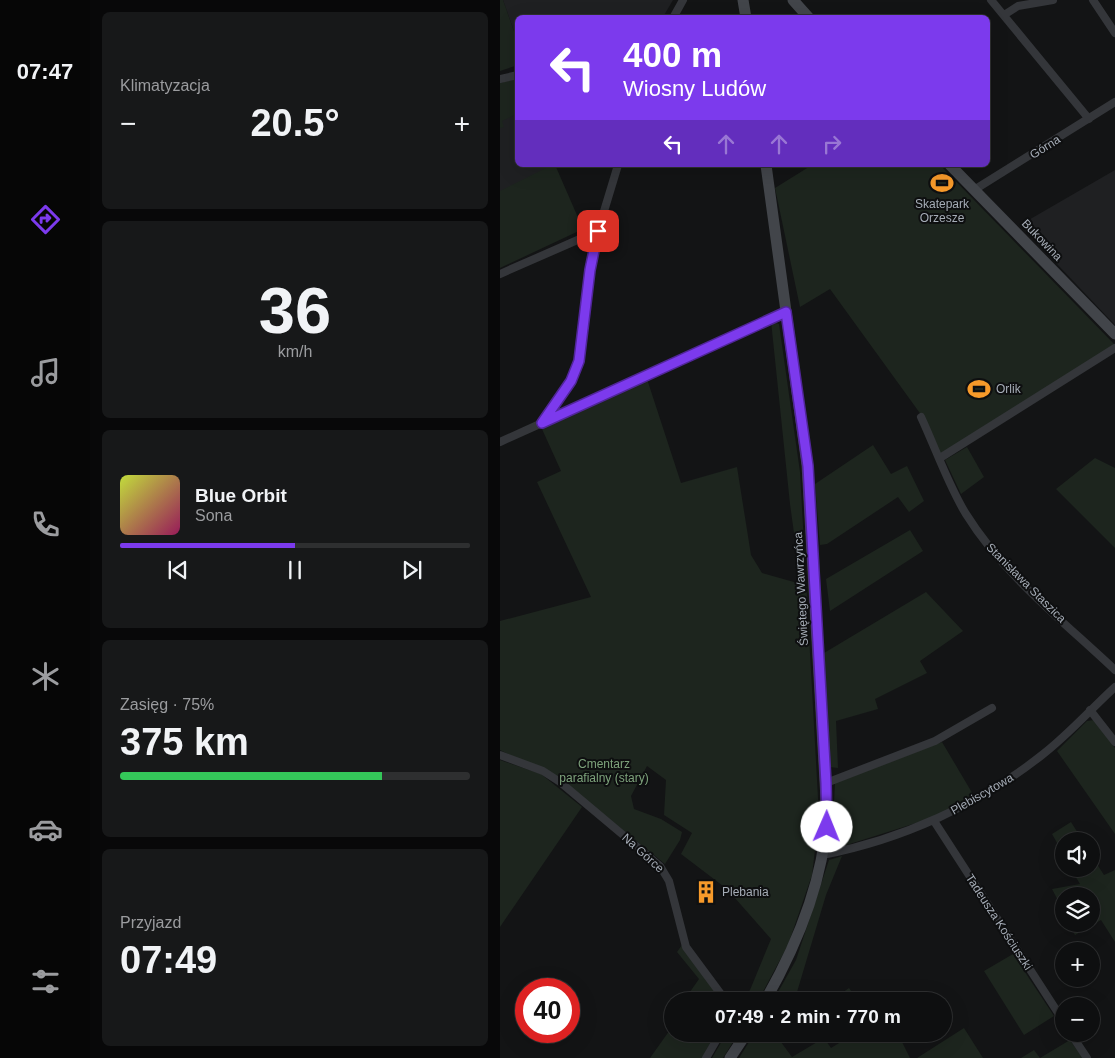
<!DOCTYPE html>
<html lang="pl">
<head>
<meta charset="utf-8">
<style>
	:root { --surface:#0e0f10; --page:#171819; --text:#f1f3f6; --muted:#9b9c9f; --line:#2e2f30; --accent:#7c3aed }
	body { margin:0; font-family:Helvetica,sans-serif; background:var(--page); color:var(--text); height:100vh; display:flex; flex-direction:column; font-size:19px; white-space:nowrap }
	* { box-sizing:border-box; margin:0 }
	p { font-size:16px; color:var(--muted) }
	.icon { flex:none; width:28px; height:28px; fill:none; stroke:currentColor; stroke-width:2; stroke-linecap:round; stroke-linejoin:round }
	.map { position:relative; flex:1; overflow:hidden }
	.drawer { display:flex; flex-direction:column; gap:12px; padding:12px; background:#080809; width:410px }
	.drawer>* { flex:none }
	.hud { position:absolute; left:15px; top:15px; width:475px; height:152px; border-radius:8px; box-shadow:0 5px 20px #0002,0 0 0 1px var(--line); background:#7c3aed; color:#fff; overflow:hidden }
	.buttons { position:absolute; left:555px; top:832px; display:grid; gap:10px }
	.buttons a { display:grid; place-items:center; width:45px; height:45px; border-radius:50%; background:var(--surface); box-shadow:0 5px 20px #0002,0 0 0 1px var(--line); font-size:25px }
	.speed { position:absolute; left:15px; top:978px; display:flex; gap:10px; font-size:25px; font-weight:700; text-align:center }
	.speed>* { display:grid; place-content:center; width:65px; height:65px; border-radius:50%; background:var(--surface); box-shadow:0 5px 20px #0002,0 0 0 1px var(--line); line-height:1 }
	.speed .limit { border:8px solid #d22; background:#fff; color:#111 }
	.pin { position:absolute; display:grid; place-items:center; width:42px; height:42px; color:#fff; margin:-21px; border-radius:10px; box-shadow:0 2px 8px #0006 }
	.me { position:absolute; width:55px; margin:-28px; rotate:1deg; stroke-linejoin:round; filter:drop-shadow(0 0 4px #0008) }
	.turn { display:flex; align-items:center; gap:18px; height:105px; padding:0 25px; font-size:22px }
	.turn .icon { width:65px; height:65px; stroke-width:2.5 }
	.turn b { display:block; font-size:35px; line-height:42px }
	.lanes { display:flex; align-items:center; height:48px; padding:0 25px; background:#0003; justify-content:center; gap:25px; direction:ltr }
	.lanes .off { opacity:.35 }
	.big { font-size:38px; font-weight:600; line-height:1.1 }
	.drawer .tile { flex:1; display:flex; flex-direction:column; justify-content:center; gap:8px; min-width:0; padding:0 18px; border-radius:8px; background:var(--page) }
	.drawer .dial { align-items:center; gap:0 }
	.dial b { font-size:65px; line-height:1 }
	.song { display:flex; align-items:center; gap:15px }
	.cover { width:60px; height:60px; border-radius:8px; background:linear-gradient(135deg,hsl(70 70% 55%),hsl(330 70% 35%)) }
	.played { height:5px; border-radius:2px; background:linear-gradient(90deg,var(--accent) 50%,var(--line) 50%) }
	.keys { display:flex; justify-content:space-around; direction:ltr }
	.heat { display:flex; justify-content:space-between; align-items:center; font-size:28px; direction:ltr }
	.charge { height:8px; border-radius:4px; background:linear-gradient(90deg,#34c759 75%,var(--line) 0) }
	.trip { position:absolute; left:164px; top:992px; width:288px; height:50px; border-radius:25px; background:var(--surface); box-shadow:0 5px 20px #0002,0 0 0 1px var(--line); font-weight:600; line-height:50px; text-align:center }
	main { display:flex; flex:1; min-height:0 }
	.tabs { display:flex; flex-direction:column; width:90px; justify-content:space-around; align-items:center; background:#060606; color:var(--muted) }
	.tabs .icon { width:35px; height:35px }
	.tabs .current { color:var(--accent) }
	.tabs b { font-size:22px; color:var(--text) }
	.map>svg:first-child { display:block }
	.built { fill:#1f2022 }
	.green { fill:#1d251e }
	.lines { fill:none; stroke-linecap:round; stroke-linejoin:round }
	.street { stroke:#34363a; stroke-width:8 }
	.secondary { stroke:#42454a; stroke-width:11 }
	.route-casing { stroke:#51269a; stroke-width:12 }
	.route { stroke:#7c3aed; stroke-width:9 }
	.labels { text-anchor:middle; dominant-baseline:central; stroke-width:4; stroke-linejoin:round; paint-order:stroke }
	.street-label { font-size:12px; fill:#a5acb6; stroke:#0e0f10 }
	.poi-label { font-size:12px; fill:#a5acb6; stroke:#0e0f10; text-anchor:start }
	.park-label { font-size:12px; fill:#7da27b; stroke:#0e0f10 }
</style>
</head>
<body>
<main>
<nav class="tabs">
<b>07:47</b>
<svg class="icon current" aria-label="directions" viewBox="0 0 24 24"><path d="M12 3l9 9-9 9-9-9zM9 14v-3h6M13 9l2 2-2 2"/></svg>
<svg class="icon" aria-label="music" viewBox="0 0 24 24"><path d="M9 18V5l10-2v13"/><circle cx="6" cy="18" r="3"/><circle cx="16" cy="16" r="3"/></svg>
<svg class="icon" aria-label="phone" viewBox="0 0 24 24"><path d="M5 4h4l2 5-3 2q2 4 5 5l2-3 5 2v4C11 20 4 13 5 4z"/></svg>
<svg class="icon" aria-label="climate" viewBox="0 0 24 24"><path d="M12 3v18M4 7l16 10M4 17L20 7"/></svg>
<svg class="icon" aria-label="car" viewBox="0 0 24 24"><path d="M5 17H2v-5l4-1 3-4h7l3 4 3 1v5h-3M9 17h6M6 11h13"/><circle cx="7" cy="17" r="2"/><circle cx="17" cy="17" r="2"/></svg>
<svg class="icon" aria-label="filters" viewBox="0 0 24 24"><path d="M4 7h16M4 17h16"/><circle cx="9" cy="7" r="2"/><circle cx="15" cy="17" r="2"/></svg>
</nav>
<section class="drawer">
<div class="tile"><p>Klimatyzacja</p>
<div class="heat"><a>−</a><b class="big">20.5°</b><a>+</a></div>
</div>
<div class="tile dial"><b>36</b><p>km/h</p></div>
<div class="tile">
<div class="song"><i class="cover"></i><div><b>Blue Orbit</b><p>Sona</p></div></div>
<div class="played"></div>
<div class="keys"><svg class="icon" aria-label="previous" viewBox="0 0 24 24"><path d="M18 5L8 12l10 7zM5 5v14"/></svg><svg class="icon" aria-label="pause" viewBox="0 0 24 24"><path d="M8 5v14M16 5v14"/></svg><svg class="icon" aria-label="next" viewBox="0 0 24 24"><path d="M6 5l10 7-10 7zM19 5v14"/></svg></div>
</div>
<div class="tile"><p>Zasięg · 75%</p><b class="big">375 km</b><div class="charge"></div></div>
<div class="tile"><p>Przyjazd</p><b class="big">07:49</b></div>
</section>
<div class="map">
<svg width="615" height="1058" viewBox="0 0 615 1058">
	<rect width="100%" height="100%" fill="#131415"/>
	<path class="built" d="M3,0h170l-10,17 -145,1 -1,22z
		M17,82l1,83h41l-59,28v-106z
		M615,170v155l-95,-100z"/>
	<path class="green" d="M0,0h3l14,40 1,25 -18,6z
		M17,79v35l-15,7 2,6 -4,1v-45z
		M52,165h7l-3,2 27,62 -83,39v-77z
		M312,165h128l175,180 -175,113 -18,-42 -92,-127 -30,18 -25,-119z
		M271,321l8,3 21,148 19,344 -7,59 -24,70 -30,56h-17l9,-11 21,-51 -44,-50 -46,-35 11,-21 -28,-18 2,-35 -19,-14 -16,30 3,13 27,10 21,13 -2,8 -15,24 -104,-84 -61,-30v-129l91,-24 -54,-115 24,-11 -19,-42 105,-50 34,104 56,-16 14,88 11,18 39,11 -11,-80z
		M373,445l18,29 16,-8 17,35 -15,11 -11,-15 -71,47 -7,1 -5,-61z
		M467,447l17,30 -23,17 -16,-34z
		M595,458l20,10v80l-59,-59z
		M410,530l13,21 -93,60 -4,-32z
		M426,592l37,39 -43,30 7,12 -52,26 3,10 -42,12 2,47 -8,-1 -6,-114z
		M594,720l21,28v86l-58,-83 30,-30z
		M442,742l32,54 -42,22 -95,30 -5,-3 3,-62z
		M0,760l41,14 41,33 -82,120z
		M571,822l12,19h-19v14l-12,-21z
		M591,855l13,20 11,-5v72l-14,-22 -26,15 -6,-11h22v-28h-27v16l-12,-23 28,-5 -9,-15h20z
		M342,856l-16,39 -29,97h-10l-5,9h-9l23,-41 33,-100z
		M182,945l36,49 3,7h-34l-2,-2 14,-20 -22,-27z
		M513,954l41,62 -30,19 -40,-64z
		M349,988l9,13h-27z
		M172,1027v7h43l-13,24h-52z
		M464,1028l19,30h-66z
		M226,1034h12l-15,24h-11z
		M254,1034h21l17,23 32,-19 7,10 18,-11 -1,-3h50l12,24h-171z
		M570,1040l13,18h-62l13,-8 6,8z"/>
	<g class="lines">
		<path class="street" d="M491,0l98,119
			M593,0l22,33
			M504,15l14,-9 35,-6
			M173,18l10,-18
			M0,79l18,-4
			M474,190l141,-88
			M0,274l98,-43
			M421,417c14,30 28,70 45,97 38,61 97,107 149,156
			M42,423l244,-111
			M0,442l42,-19 29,-42 8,-20 11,-91 8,-39 20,-66
			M440,458l175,-110
			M590,710l25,32
			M0,755l43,16 17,11 100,84 9,15 17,66 40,54
			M326,783l109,-42 57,-33
			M434,821l130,201
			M322,855c79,-15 158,-51 220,-100 26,-20 49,-46 73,-68
			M571,1034l16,24
			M206,1058l14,-24"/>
		<path class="secondary" d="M243,0l3,18
			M293,0l16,18
			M450,165l165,169
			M265,1001c32,-56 58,-119 62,-184l-20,-352 -41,-300
			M230,1058l16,-24"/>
	</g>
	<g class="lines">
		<defs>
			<path id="route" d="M98,231l-8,39 -11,91 -8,20 -29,42 244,-111 22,154 18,317 1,44"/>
		</defs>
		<use href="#route" class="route-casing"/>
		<use href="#route" class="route"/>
	</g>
	<defs>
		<symbol id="stadium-bare" viewBox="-9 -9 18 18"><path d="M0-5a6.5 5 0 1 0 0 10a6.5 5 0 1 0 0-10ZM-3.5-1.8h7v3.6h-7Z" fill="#f79a2a" stroke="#0e0f10" stroke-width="2.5" paint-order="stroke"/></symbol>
		<symbol id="building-bare" viewBox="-9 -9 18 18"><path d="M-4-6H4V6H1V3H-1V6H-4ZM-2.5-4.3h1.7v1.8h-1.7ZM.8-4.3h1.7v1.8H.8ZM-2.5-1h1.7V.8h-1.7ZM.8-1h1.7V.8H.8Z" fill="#f79a2a" stroke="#0e0f10" stroke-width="2.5" paint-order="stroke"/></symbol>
	</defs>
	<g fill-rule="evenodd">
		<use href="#stadium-bare" x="426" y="167" width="32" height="32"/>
		<use href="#stadium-bare" x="463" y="373" width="32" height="32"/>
		<use href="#building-bare" x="190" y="876" width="32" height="32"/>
	</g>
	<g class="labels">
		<g class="street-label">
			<text transform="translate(545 147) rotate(-32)">Górna</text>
			<text transform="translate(542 240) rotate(46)">Bukowina</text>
			<text transform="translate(526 583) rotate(45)">Stanisława Staszica</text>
			<text transform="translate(301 589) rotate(-93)">Świętego Wawrzyńca</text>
			<text transform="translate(482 794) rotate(-30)">Plebiscytowa</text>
			<text transform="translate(143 853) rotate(42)">Na Górce</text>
			<text transform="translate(499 922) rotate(57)">Tadeusza Kościuszki</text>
		</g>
		<g class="poi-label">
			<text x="442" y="204" text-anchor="middle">Skatepark<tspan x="442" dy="14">Orzesze</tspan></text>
			<text x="496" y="389">Orlik</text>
			<text x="222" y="892">Plebania</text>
		</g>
		<g class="park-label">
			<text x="104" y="764">Cmentarz<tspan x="104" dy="14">parafialny (stary)</tspan></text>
		</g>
	</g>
</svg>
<div class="buttons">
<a><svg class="icon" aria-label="sound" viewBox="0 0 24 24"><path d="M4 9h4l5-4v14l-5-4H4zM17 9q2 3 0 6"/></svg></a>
<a><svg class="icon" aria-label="layers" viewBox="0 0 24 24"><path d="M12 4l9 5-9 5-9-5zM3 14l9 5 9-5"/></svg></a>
<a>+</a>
<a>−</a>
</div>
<div class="speed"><div class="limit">40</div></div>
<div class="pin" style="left:98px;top:231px;background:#d93025"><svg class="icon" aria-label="arrive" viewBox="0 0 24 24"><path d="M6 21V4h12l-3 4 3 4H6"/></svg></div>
<svg class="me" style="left:327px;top:827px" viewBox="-20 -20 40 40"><circle r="19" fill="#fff"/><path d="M0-13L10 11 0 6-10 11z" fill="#7c3aed"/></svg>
<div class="trip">07:49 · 2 min · 770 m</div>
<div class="hud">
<div class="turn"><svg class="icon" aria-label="left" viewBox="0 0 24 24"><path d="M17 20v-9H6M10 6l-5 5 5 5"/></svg><div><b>400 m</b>Wiosny Ludów</div></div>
<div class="lanes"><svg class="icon" aria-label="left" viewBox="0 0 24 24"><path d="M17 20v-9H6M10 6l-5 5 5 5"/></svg><svg class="icon off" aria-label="ahead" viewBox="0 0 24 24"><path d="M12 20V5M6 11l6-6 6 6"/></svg><svg class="icon off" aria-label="ahead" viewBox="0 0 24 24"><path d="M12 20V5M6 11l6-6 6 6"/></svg><svg class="icon off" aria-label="right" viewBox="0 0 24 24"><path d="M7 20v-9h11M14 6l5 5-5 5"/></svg></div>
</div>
</div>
</main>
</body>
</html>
